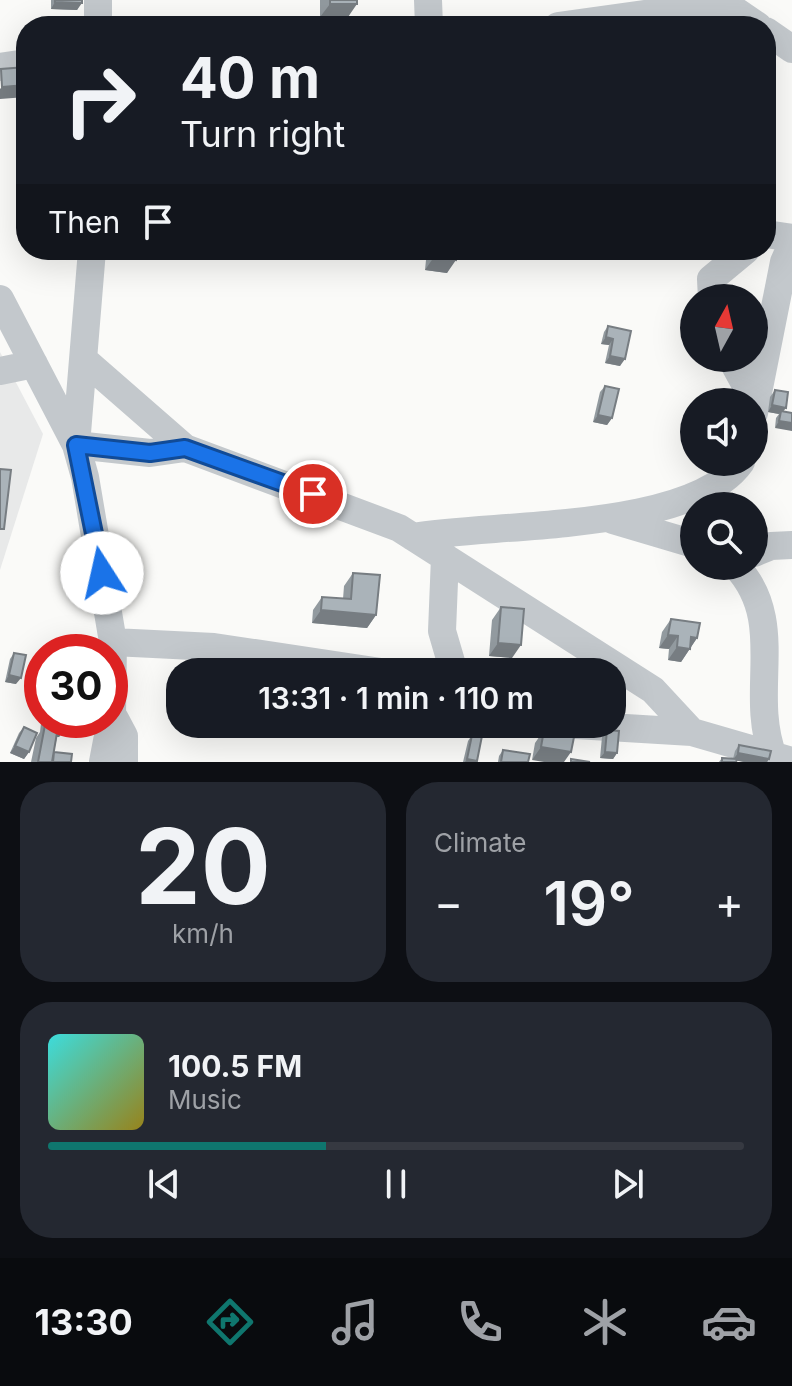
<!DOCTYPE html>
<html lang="en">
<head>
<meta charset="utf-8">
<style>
	:root { --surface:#171b24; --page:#242831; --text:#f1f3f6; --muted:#9ea1a6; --line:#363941; --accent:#0f766e }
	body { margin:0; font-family:Inter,sans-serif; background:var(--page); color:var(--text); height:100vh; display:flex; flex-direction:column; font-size:30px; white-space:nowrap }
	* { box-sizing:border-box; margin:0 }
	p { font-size:26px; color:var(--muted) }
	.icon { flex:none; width:44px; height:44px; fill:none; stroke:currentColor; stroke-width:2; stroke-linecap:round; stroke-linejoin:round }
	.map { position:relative; height:762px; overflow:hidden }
	.panel { display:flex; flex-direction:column; gap:20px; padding:20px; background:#0d0f14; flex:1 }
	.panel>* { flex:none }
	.guide { position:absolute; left:16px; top:16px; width:760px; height:244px; border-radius:32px; box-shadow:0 8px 32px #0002; background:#171b24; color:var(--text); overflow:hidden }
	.needle { width:52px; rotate:8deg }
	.controls { position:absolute; left:680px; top:284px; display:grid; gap:16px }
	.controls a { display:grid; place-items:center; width:88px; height:88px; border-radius:50%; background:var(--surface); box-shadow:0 8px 32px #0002; font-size:40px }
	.speed { position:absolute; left:24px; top:634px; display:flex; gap:16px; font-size:40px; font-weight:700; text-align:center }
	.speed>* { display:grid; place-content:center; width:104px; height:104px; border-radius:50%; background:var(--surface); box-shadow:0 8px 32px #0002; line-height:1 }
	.speed .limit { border:12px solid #d22; background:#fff; color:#111 }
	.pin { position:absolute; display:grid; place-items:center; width:68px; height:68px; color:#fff; margin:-34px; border:4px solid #fff; border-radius:50%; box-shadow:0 2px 8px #0007 }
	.me { position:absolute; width:88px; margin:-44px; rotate:350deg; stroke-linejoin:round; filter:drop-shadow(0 0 6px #0008) }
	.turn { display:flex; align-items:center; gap:28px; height:168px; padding:0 32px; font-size:36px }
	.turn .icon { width:104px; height:104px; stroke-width:2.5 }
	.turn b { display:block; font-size:56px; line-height:68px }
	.then { display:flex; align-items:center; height:76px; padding:0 32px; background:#0003; gap:16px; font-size:30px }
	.big { font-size:60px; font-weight:600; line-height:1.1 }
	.panel .card { flex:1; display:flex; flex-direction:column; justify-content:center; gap:12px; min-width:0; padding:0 28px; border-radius:32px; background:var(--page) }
	.panel .dial { align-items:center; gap:0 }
	.dial b { font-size:104px; line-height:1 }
	.song { display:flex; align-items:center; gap:24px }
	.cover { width:96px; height:96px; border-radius:12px; background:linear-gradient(135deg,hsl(180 70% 55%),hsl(50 70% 35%)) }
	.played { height:8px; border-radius:4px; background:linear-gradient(90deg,var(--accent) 40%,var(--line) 40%) }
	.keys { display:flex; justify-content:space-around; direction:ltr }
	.heat { display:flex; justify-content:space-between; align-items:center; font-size:44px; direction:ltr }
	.panel .tiles { flex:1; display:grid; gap:20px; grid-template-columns:1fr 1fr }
	.card:last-child { grid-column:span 2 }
	.trip { position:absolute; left:166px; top:658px; width:460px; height:80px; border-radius:32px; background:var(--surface); box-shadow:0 8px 32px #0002; font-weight:600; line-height:80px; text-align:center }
	.tab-bar { display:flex; height:128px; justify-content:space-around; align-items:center; background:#090b0e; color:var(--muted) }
	.tab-bar .icon { width:56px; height:56px }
	.tab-bar .current { color:var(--accent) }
	.tab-bar b { font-size:36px; color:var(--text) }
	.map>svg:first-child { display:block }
	.built { fill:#e8e9e9 }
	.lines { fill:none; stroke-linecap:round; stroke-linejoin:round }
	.minor { stroke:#c3c8cc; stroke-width:28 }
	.wall { fill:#929a9f }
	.shaded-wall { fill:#777d82 }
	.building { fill:#aab3b9; stroke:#777d82; stroke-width:2 }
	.route-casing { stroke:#114b97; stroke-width:20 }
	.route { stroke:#1a73e8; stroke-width:14 }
</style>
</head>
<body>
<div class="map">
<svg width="792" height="762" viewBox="0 0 792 762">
	<rect width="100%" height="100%" fill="#fafaf8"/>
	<path class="built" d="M0,352l43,82 -43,136z"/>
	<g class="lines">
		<path class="minor" d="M428,0l1,26
			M98,26v-26
			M558,26l152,-21 20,2 28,19
			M766,31l26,18
			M0,67l26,-4
			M766,234l26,4
			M92,250l-16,195 74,8 35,-5
			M712,298l-1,-19 35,-29
			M0,299l76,146 9,32 28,165 -1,73 -9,47
			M731,358l25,46
			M83,359l102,89 214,80 254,162 39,42
			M0,371l34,-7
			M754,413l30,-151 8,-18
			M613,520l81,24
			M413,537c80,-14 279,-5 328,-75
			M754,553l17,-7 21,-1
			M445,557l-3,74 12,41
			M736,566c52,56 12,124 37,190
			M113,642l101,5 167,25
			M115,719l9,17v26
			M559,724l133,8 100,29"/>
	</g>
	<path class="wall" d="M51,0h31l-5,10 -26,-1z
		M320,0h37l-9,17h-28z
		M427,250h30l-10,23 -22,-3z
		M608,326l23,5 -11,35 -15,-3 4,-18 -8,-1 3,-12z
		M605,386l7,32 -5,7 -14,-3 7,-30z
		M775,390l8,22 9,1 -17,15 1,-10 3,-4 -11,-2 2,-15z
		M353,573l23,42 -9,13 -55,-5 1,-13 9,-13 21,2 1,-13z
		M501,607l11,51 -23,-2 3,-36z
		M671,619l26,19 -16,24 -13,-2 1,-11 -10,-1 3,-16z
		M14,653l2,31 -11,-2 5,-23z
		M42,715v5h27l-1,4 -9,13h-2l-3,15 17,10h-40l5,-24 4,-6z
		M557,724l19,3 -44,33 3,-17 9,-13 8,1z
		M24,727l5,25 -5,7 -14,-6 9,-20z
		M607,730l10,23 -4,6 -13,-1 2,-21z
		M472,735l5,27h-14l5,-21z
		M739,745l30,14 -2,3h-23l-8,-2v2h-17l3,-4 11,1 2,-8z
		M503,750l25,12h-30l1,-6z"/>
	<path class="shaded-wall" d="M55,2l27,1 -5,7 -26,-1z
		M330,4h27l-9,13h-28z
		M26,85v12l-26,2v-10l2,-2z
		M434,257l22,3 -9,13 -22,-3z
		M606,337l7,2 -4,6 -8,-1z
		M610,356l15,3 -5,7 -15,-3z
		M772,405l14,3 -5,6v-3l-2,3 -11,-2z
		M598,415l14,3 -5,7 -14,-3z
		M779,421l13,2v8l-17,-3z
		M321,610l55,5 -9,13 -55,-5z
		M668,635l10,1 -9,13 -10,-1z
		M691,637l6,1 -16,24 -13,-2 9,-13z
		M498,643l23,2 -9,13 -23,-2z
		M9,675l12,3 -5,6 -11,-2z
		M48,722l20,2 -9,13 -16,-2 1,-7z
		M459,724h17l6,1 -4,7 -22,-4z
		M15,746l14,6 -5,7 -14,-6z
		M541,747l30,5 -7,10h-20l-12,-2z
		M605,752l12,1 -4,6 -13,-1z
		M738,753l31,6 -2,3h-23l-11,-2z
		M467,759l10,2v1h-12z"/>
	<path class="building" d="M55,0h27v3l-27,-1z
		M330,0h27v4h-27z
		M26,67v18l-24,2 -1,-18z
		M435,250h22l-1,10 -22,-3z
		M608,326l23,5 -6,28 -15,-3 3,-17 -7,-2z
		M605,386l14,3 -7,29 -14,-3z
		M775,390l13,2 -2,16 -14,-3z
		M781,411l11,2v10l-13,-2z
		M0,469l11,1 -7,59h-4z
		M353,573l27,2 -4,40 -55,-5 1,-13 29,2z
		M501,607l23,2 -3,36 -23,-2z
		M671,619l29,4 -3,15 -6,-1 -1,12 -13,-2 1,-11 -10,-1z
		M14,653l12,2 -5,23 -12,-3z
		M49,720h20l-1,4 -20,-2z
		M557,724l19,3 -5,25 -30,-5 3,-17 12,2z
		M45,725l13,2 -6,35h-14z
		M24,727l13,6 -8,19 -14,-6z
		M607,730l12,1 -2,22 -12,-1z
		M472,735l10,1 -5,25 -10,-2z
		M739,745l32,6 -2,8 -31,-6z
		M503,750l27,4 -2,8h-27z
		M54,752l18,2 -1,8h-18z
		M722,758l15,1 -1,3h-14z
		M571,759l19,3h-19z"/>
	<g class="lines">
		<defs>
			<path id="route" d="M102,573l-26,-128 74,8 35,-5 128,46"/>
		</defs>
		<use href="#route" class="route-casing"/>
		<use href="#route" class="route"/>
	</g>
</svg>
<div class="controls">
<a><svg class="needle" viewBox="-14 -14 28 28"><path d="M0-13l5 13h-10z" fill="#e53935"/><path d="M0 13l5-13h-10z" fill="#9ea1a6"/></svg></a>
<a><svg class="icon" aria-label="sound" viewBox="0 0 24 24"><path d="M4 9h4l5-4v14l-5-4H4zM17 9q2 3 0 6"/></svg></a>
<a><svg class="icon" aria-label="search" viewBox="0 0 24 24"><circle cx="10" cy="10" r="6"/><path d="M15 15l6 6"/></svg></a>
</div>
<div class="speed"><div class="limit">30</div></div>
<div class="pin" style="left:313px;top:494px;background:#d93025"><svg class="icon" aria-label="arrive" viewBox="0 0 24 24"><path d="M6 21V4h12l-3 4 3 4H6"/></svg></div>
<svg class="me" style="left:102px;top:573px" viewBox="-20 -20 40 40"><circle r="19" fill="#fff"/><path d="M0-13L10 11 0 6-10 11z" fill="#1a73e8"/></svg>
<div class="trip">13:31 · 1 min · 110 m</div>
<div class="guide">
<div class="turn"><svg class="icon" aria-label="right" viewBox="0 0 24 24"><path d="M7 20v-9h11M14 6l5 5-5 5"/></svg><div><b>40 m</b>Turn right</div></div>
<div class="then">Then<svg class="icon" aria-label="arrive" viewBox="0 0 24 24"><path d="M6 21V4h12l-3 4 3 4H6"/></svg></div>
</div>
</div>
<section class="panel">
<div class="tiles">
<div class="card dial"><b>20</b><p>km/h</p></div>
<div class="card"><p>Climate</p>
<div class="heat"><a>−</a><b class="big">19°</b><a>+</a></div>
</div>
<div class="card">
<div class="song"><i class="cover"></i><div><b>100.5 FM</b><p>Music</p></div></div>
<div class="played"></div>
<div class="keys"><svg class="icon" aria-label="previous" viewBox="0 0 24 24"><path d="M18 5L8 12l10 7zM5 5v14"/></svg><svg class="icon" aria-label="pause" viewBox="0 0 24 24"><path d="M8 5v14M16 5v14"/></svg><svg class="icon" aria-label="next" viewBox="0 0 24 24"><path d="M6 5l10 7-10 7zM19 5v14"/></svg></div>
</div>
</div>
</section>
<nav class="tab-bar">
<b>13:30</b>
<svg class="icon current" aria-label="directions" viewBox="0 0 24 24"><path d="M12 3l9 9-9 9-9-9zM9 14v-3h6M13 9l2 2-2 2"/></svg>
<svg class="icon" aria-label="music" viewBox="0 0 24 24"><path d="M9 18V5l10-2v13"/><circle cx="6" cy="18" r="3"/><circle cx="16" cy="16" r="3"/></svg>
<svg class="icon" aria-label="phone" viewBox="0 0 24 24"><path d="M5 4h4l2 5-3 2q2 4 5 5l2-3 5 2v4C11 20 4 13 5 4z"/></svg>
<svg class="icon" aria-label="climate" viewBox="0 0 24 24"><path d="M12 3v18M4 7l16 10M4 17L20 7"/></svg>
<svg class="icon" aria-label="car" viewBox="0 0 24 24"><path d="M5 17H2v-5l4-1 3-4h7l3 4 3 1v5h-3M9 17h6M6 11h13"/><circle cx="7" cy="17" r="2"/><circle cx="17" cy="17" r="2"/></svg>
</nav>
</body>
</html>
